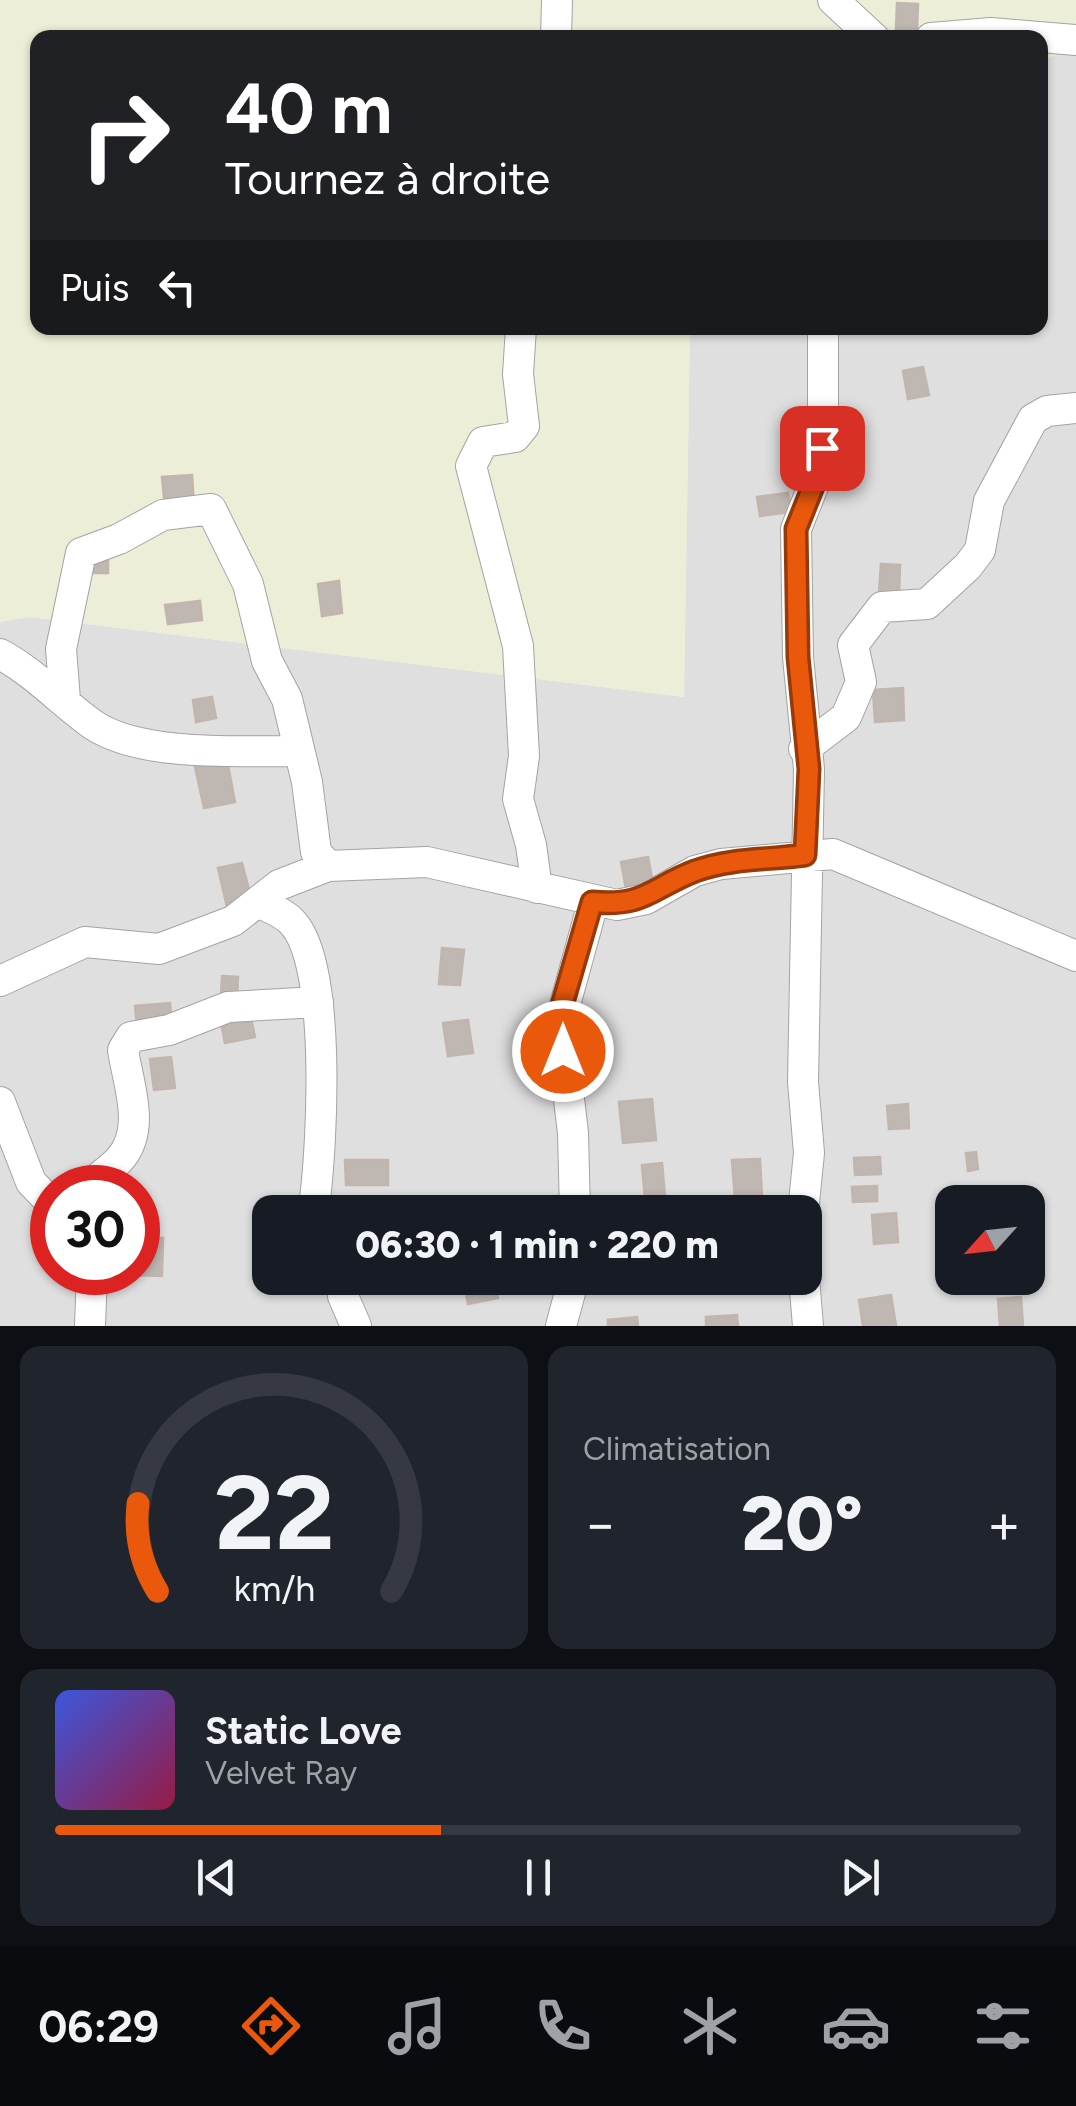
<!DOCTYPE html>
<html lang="fr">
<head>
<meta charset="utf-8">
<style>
	:root { --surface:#171b24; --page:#20242c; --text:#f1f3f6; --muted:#9ea1a6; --line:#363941; --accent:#ea580c }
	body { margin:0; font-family:Figtree,sans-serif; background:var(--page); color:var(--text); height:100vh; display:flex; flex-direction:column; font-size:38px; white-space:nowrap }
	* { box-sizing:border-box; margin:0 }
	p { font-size:32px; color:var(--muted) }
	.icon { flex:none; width:55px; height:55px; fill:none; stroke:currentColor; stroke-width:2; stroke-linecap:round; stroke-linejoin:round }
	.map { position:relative; height:1326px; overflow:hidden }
	.details { display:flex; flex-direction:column; gap:20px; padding:20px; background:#0d0f14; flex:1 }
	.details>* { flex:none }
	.banner { position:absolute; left:30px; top:30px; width:1018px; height:305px; border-radius:20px; box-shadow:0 2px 8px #0004; background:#202124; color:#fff; overflow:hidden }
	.needle { width:65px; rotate:243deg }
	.tools { position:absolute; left:935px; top:1185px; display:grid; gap:20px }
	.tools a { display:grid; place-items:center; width:110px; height:110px; border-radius:20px; background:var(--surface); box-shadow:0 2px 8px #0004; font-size:50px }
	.speed { position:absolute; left:30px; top:1165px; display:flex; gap:20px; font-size:50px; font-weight:700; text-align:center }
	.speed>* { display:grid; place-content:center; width:130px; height:130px; border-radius:50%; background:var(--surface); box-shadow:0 2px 8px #0004; line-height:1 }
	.speed .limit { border:15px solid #d22; background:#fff; color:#111 }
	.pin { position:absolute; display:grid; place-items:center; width:85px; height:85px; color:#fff; margin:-42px; border-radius:20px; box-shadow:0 5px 15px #0006 }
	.me { position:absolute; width:110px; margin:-55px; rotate:0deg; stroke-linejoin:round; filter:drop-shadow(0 0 8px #0008) }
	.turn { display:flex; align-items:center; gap:35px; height:210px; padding:0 30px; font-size:45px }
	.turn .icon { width:130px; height:130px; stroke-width:2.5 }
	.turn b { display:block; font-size:70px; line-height:85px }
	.then { display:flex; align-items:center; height:95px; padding:0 30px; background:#0003; gap:20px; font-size:38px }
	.big { font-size:75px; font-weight:800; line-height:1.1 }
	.details .card { flex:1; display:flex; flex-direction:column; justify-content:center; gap:15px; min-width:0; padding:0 35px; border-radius:20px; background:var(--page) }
	.details .dial { align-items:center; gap:0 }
	.dial svg { height:260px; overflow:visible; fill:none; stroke:var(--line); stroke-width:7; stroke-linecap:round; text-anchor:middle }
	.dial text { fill:var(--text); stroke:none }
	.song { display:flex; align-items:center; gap:30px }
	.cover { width:120px; height:120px; border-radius:15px; background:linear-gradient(135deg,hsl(230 70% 55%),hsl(340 70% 35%)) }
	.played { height:10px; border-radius:5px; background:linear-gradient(90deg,var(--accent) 40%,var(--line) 40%) }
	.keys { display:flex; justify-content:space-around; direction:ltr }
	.heat { display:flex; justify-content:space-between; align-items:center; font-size:55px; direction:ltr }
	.details .tiles { flex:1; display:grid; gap:20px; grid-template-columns:1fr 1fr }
	.card:last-child { grid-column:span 2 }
	.trip { position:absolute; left:252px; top:1195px; width:570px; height:100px; border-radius:20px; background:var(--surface); box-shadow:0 2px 8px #0004; font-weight:800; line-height:100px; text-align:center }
	.tab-bar { display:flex; height:160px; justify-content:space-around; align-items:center; background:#090b0e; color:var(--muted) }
	.tab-bar .icon { width:70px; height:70px }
	.tab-bar .active { color:var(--accent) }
	.tab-bar b { font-size:45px; color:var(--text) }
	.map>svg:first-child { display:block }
	.residential { fill:#dfdfdf; fill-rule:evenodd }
	.farmland { fill:#edeed7 }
	.building { fill:#beb7b2; stroke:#c2b5ad; stroke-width:2.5 }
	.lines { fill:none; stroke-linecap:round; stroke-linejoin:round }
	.minor-casing { stroke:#a3a3a3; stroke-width:32 }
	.minor { stroke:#fff; stroke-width:30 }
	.route-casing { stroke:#983908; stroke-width:25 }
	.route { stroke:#ea580c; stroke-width:18 }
</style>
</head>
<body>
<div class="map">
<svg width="1076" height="1326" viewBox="0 0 1076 1326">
	<rect width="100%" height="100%" fill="#f1eee9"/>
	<path class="residential" d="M1076,47v1279h-1076v-704l29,-5 655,80 6,-369h350v-267zM52,1188h86v84h-86zM952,1202h76v76h-76zM270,1212h535v66h-535z"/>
	<path class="farmland" d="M0,0h1076v47l-36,14v-23h-1002v290h652l-6,369 -654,-80 -30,5z"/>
	<path class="building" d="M897,3l21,1 -1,27 -21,-1z
		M923,367l6,28 -21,4 -5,-28z
		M192,475l2,32 -29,2 -3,-32z
		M788,493l3,19 -31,4 -3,-19z
		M84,553h24v20h-24z
		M881,564l19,1 -1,30 -20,-1z
		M339,581l3,32 -20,3 -4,-32z
		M200,601l2,19 -34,4 -3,-19z
		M903,688l1,32 -29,2 -2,-32z
		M212,697l4,21 -20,4 -3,-22z
		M227,760l8,42 -31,6 -9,-41z
		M648,857l6,32 -27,5 -6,-32z
		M242,863l10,38 -25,6 -9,-39z
		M442,948l22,2 -4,35 -21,-1z
		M222,976l16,1 -1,21 -16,-1z
		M170,1003l2,21 -35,3 -2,-21z
		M251,1018l4,19 -30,6 -4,-20z
		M468,1020l5,33 -25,3 -5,-33z
		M171,1057l4,31 -21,2 -4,-31z
		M652,1099l4,41 -33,3 -4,-41z
		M908,1104l1,24 -20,1 -2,-23z
		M976,1152l2,17 -10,2 -2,-18z
		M880,1157l1,17 -26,1 -1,-17z
		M760,1159l2,39 -27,1 -3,-39z
		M345,1160h43v25h-42z
		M662,1163l3,34 -20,2 -3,-34z
		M877,1186v15l-24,1 -1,-15z
		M896,1213l2,29 -24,2 -2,-29z
		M138,1238h25l-1,38 -34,-1 10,-3z
		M463,1278h32l3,20 -30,6z
		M891,1295l5,31h-33l-4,-26z
		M1021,1297l2,29h-23l-2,-27z
		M737,1315l1,11h-32v-9z
		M637,1317l1,9h-30v-6z"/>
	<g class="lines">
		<defs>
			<path id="minor" d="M833,0l41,38
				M556,38l1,-38
				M931,38l60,-5 85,7
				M521,328l-3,46 6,52 -9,11 -32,5 -12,24 47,180 6,110 -6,43 13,46 6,43
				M0,654c35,19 60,47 92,70 47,33 148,27 205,27
				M65,700l-4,-51 20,-96 38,-14 44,-24 48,-6 37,75 19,77 20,38 20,83 9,70 12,14
				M804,749l42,-32 15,-35 -8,-37 29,-38 45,-3 41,-38 12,-16 9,-49 44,-82 14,-8 29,-3
				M258,902c10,5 26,11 34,20 40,41 30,220 23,277l4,13
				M0,981l85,-39 74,7 74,-28 46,-36 49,-19 99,-4 190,43 29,-6 49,-28 26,-7 112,-10 243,102
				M0,1102l31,80 21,22
				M89,1188c8,-11 21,-18 30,-28 28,-30 9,-76 4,-110l8,-13 38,-7 59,-23 90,-5
				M575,1212l-2,-79 -13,-110 33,-120
				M803,1212l6,-59 -6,-71 6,-313 -11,-112 -2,-128 22,-55 5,-26v-120
				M342,1278l1,18 13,30
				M804,1278l4,48
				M90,1326l2,-54
				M561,1326l13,-48"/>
		</defs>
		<use href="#minor" class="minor-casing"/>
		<use href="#minor" class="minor"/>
	</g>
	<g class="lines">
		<defs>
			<path id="route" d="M563,1051l-2,-42 31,-107c53,5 59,-14 103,-31 36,-13 73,-11 110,-16l4,-86 -11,-112 -2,-128 22,-55 4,-26"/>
		</defs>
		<use href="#route" class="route-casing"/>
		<use href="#route" class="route"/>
	</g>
</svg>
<div class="tools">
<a><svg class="needle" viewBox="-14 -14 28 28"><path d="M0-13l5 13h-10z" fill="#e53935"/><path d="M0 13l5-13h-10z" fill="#9ea1a6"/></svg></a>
</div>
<div class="speed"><div class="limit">30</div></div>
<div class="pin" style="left:822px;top:448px;background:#d93025"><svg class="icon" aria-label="arrive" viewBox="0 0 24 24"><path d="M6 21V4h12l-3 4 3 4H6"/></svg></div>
<svg class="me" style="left:563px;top:1051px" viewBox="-20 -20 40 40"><circle r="17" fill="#ea580c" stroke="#fff" stroke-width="3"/><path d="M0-11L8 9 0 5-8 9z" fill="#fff"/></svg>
<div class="trip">06:30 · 1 min · 220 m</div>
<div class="banner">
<div class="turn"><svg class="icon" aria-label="right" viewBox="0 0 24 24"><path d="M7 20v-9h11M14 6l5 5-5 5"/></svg><div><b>40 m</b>Tournez à droite</div></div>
<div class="then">Puis<svg class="icon" aria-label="left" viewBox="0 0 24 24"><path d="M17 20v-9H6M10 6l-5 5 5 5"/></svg></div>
</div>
</div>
<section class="details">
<div class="tiles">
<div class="card dial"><svg viewBox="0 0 100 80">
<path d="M14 69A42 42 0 1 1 86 69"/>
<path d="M14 69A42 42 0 0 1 8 42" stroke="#ea580c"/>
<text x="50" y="56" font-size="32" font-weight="700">22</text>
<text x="50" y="72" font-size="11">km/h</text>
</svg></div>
<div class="card"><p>Climatisation</p>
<div class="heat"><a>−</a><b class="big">20°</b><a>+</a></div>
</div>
<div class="card">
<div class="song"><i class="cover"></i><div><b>Static Love</b><p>Velvet Ray</p></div></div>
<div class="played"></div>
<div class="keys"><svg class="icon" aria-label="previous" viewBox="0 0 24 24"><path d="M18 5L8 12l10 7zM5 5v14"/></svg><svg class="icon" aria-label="pause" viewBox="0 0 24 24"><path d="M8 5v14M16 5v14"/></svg><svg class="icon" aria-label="next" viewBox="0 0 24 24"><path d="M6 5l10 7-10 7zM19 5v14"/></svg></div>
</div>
</div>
</section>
<nav class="tab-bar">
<b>06:29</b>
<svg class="icon active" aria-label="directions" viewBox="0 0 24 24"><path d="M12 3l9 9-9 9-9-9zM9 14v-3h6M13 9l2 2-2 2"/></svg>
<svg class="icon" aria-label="music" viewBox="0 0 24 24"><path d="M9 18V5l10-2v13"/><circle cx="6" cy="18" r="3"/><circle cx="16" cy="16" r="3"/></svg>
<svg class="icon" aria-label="phone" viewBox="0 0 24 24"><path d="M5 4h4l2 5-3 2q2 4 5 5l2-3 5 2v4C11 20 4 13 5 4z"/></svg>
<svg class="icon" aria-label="climate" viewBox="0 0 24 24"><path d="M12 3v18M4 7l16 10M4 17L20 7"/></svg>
<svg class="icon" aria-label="car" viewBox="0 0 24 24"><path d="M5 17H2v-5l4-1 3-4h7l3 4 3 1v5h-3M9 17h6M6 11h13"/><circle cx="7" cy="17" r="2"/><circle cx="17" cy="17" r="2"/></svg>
<svg class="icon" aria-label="filters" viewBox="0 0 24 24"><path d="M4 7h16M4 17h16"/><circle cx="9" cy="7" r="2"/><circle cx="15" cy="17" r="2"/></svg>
</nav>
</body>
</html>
